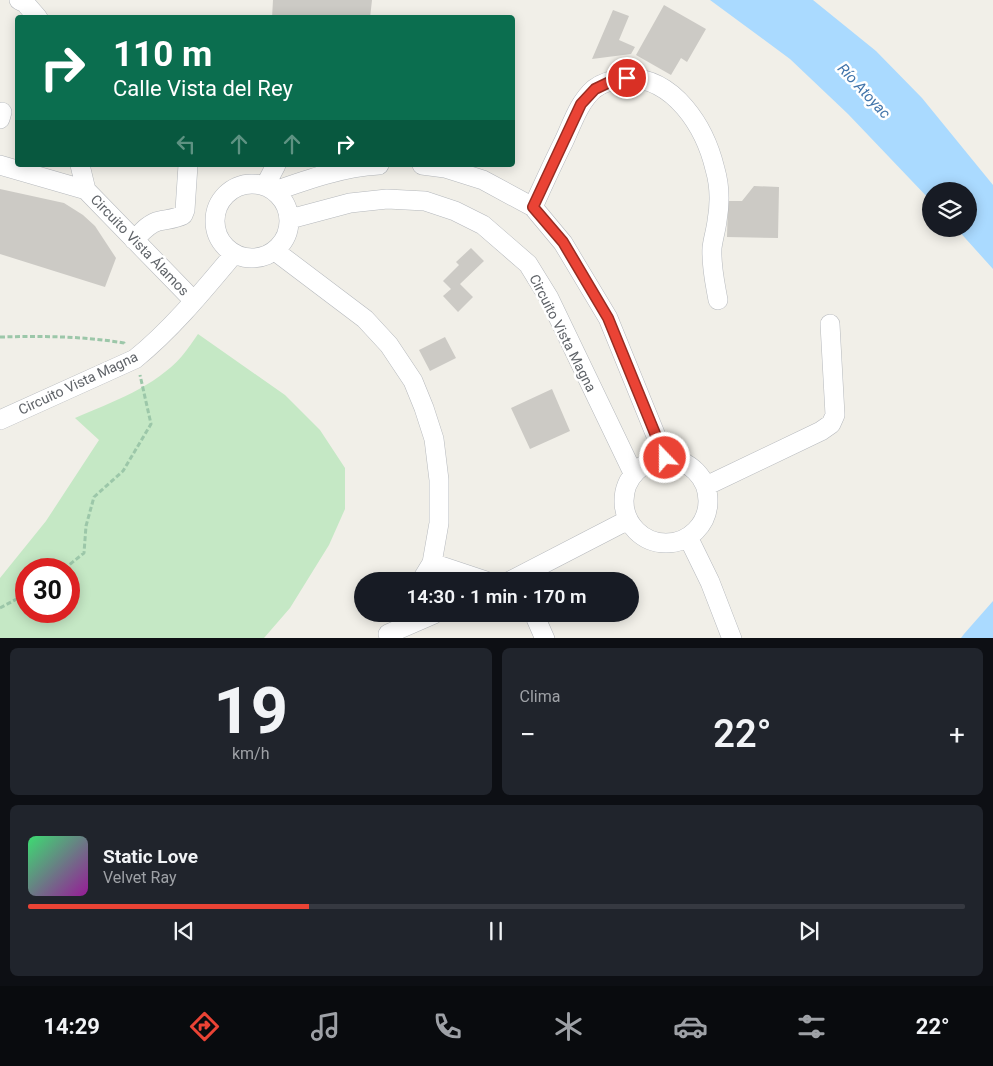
<!DOCTYPE html>
<html lang="es">
<head>
<meta charset="utf-8">
<style>
	:root { --surface:#171b24; --page:#20242c; --text:#f1f3f6; --muted:#9ea1a6; --line:#363941; --accent:#ea4335 }
	body { margin:0; font-family:Roboto,sans-serif; background:var(--page); color:var(--text); height:100vh; display:flex; flex-direction:column; font-size:19px; white-space:nowrap }
	* { box-sizing:border-box; margin:0 }
	p { font-size:16px; color:var(--muted) }
	.icon { flex:none; width:28px; height:28px; fill:none; stroke:currentColor; stroke-width:2; stroke-linecap:round; stroke-linejoin:round }
	.map { position:relative; height:638px; overflow:hidden }
	.panel { display:flex; flex-direction:column; gap:10px; padding:10px; background:#0d0f14; flex:1 }
	.panel>* { flex:none }
	.hud { position:absolute; left:15px; top:15px; width:500px; height:152px; border-radius:5px; box-shadow:0 2px 12px #0003; background:#0b6e4f; color:#fff; overflow:hidden }
	.fabs { position:absolute; left:922px; top:182px; display:grid; gap:10px }
	.fabs a { display:grid; place-items:center; width:55px; height:55px; border-radius:50%; background:var(--surface); box-shadow:0 2px 12px #0003; font-size:25px }
	.speed { position:absolute; left:15px; top:558px; display:flex; gap:10px; font-size:25px; font-weight:700; text-align:center }
	.speed>* { display:grid; place-content:center; width:65px; height:65px; border-radius:50%; background:var(--surface); box-shadow:0 2px 12px #0003; line-height:1 }
	.speed .limit { border:8px solid #d22; background:#fff; color:#111 }
	.pin { position:absolute; display:grid; place-items:center; width:42px; height:42px; color:#fff; margin:-21px; border:2px solid #fff; border-radius:50%; box-shadow:0 1px 5px #0007 }
	.me { position:absolute; width:55px; margin:-28px; rotate:338deg; stroke-linejoin:round; filter:drop-shadow(0 0 4px #0008) }
	.turn { display:flex; align-items:center; gap:18px; height:105px; padding:0 15px; font-size:22px }
	.turn .icon { width:65px; height:65px; stroke-width:2.5 }
	.turn b { display:block; font-size:35px; line-height:42px }
	.lanes { display:flex; align-items:center; height:48px; padding:0 15px; background:#0003; justify-content:center; gap:25px; direction:ltr }
	.lanes .off { opacity:.35 }
	.big { font-size:38px; font-weight:600; line-height:1.1 }
	.panel .tile { flex:1; display:flex; flex-direction:column; justify-content:center; gap:8px; min-width:0; padding:0 18px; border-radius:8px; background:var(--page) }
	.panel .dial { align-items:center; gap:0 }
	.dial b { font-size:65px; line-height:1 }
	.song { display:flex; align-items:center; gap:15px }
	.cover { width:60px; height:60px; border-radius:8px; background:linear-gradient(135deg,hsl(140 70% 55%),hsl(300 70% 35%)) }
	.played { height:5px; border-radius:2px; background:linear-gradient(90deg,var(--accent) 30%,var(--line) 30%) }
	.keys { display:flex; justify-content:space-around; direction:ltr }
	.heat { display:flex; justify-content:space-between; align-items:center; font-size:28px; direction:ltr }
	.panel .tiles { flex:1; display:grid; gap:10px; grid-template-columns:1fr 1fr }
	.tile:last-child { grid-column:span 2 }
	.trip { position:absolute; left:354px; top:572px; width:285px; height:50px; border-radius:25px; background:var(--surface); box-shadow:0 2px 12px #0003; font-weight:600; line-height:50px; text-align:center }
	.tab-bar { display:flex; height:80px; justify-content:space-around; align-items:center; background:#090b0e; color:var(--muted) }
	.tab-bar .icon { width:35px; height:35px }
	.tab-bar .current { color:var(--accent) }
	.tab-bar b { font-size:22px; color:var(--text) }
	.map>svg:first-child { display:block }
	.green { fill:#c5e8c5; fill-rule:evenodd }
	.water { fill:#aadaff }
	.building { fill:#cccac5 }
	.lines { fill:none; stroke-linecap:round; stroke-linejoin:round }
	.minor-casing { stroke:#b5b8bc; stroke-width:20 }
	.path { stroke:#9cc7a9; stroke-width:3; stroke-dasharray:5 2.5; stroke-linecap:butt }
	.minor { stroke:#fff; stroke-width:19 }
	.route-casing { stroke:#982c22; stroke-width:12 }
	.route { stroke:#ea4335; stroke-width:9 }
	.labels { text-anchor:middle; dominant-baseline:central; stroke-width:5; stroke-linejoin:round; paint-order:stroke }
	.street-label { font-size:14px; fill:#5f6368; stroke:#fff }
	.water-label { font-size:15px; font-style:italic; fill:#4174aa; stroke:#fff }
</style>
</head>
<body>
<div class="map">
<svg width="993" height="639" viewBox="0 0 993 639">
	<rect width="100%" height="100%" fill="#f1efe8"/>
	<path class="green" d="M198,334l87,61 35,35 25,38v41l-16,36 -39,63 -26,30h-264v-60l46,-57 53,-81 -24,-22c37,-16 80,-31 107,-62 6,-7 11,-15 16,-22zM26,569h43v42h-43z"/>
	<path class="water" d="M710,0h103l63,51 46,47 71,87v84l-36,-40h12v-38h-38v10l-83,-87 -58,-55z
		M993,601v37h-32l3,-4z"/>
	<path class="building" d="M273,0h99l-2,18h-98z
		M664,5l42,24 -19,33 -6,-4 -10,17 -35,-20z
		M613,10l16,6 -10,24 16,7 -4,7 -39,5z
		M754,186l25,1 -1,51 -51,-1 1,-36h14z
		M0,189l64,14 19,12 12,11 21,32 -11,29 -105,-33z
		M471,248l13,13 -24,23 13,13 -15,15 -15,-16 8,-7 -8,-8 16,-16 -3,-3z
		M445,337l11,21 -26,13 -11,-21z
		M552,389l18,42 -40,18 -19,-41z"/>
	<g class="lines">
		<defs>
			<path id="minor" d="M19,0l6,3 13,15
				M0,119l2,-7
				M0,165l86,25
				M80,165l6,25 108,111
				M422,165l23,3 38,12 50,27 30,36 45,75 57,140
				M215 221a37 37 0 1 1 74 0a37 37 0 1 1-74 0Z
				M265,186l11,-21
				M275,191c34,-12 68,-24 104,-26
				M533,207c10,-22 20,-44 31,-66 8,-17 15,-39 30,-52 9,-7 22,-10 32,-11 48,-1 79,49 89,91 5,17 5,35 2,52 -1,9 -4,18 -5,27 -1,18 3,35 6,52
				M290,219l60,-16 37,-4 38,2 30,10 28,14 45,39 21,34 84,175
				M134,240c7,-7 15,-17 25,-19 9,-2 16,-2 24,-6l2,-5 3,-45
				M275,251l90,68 24,26 24,36 11,27 10,31 5,41v43l-7,40 -11,18
				M0,420l135,-61c37,-30 68,-68 99,-105
				M624 501a42 42 0 1 1 84 0a42 42 0 1 1-84 0Z
				M706,486l115,-55 10,-7 4,-9 -5,-91
				M688,537l22,45 22,57
				M432,563l54,18
				M510,581l118,-61
				M534,614l11,25
				M388,634l46,-20"/>
		</defs>
		<use href="#minor" class="minor-casing"/>
		<path class="path" d="M0,337c41,-1 83,-1 124,6l1,2
			M64,569l20,-16 2,-27 8,-29 29,-26 28,-47 -11,-49
			M0,608l26,-14"/>
		<use href="#minor" class="minor"/>
	</g>
	<g class="lines">
		<defs>
			<path id="route" d="M627,78l-11,1 -21,10 -14,15 -48,103 30,35 45,76 57,140"/>
		</defs>
		<use href="#route" class="route-casing"/>
		<use href="#route" class="route"/>
	</g>
	<g class="labels">
		<g class="street-label">
			<text transform="translate(140 245) rotate(46)">Circuito Vista Álamos</text>
			<text transform="translate(563 333) rotate(63)">Circuito Vista Magna</text>
			<text transform="translate(78 383) rotate(-25)">Circuito Vista Magna</text>
		</g>
		<g class="water-label">
			<text transform="translate(864 91) rotate(47)">Río Atoyac</text>
		</g>
	</g>
</svg>
<div class="fabs">
<a><svg class="icon" aria-label="layers" viewBox="0 0 24 24"><path d="M12 4l9 5-9 5-9-5zM3 14l9 5 9-5"/></svg></a>
</div>
<div class="speed"><div class="limit">30</div></div>
<div class="pin" style="left:627px;top:78px;background:#d93025"><svg class="icon" aria-label="arrive" viewBox="0 0 24 24"><path d="M6 21V4h12l-3 4 3 4H6"/></svg></div>
<svg class="me" style="left:665px;top:458px" viewBox="-20 -20 40 40"><circle r="17" fill="#ea4335" stroke="#fff" stroke-width="3"/><path d="M0-11L8 9 0 5-8 9z" fill="#fff"/></svg>
<div class="trip">14:30 · 1 min · 170 m</div>
<div class="hud">
<div class="turn"><svg class="icon" aria-label="right" viewBox="0 0 24 24"><path d="M7 20v-9h11M14 6l5 5-5 5"/></svg><div><b>110 m</b>Calle Vista del Rey</div></div>
<div class="lanes"><svg class="icon off" aria-label="left" viewBox="0 0 24 24"><path d="M17 20v-9H6M10 6l-5 5 5 5"/></svg><svg class="icon off" aria-label="ahead" viewBox="0 0 24 24"><path d="M12 20V5M6 11l6-6 6 6"/></svg><svg class="icon off" aria-label="ahead" viewBox="0 0 24 24"><path d="M12 20V5M6 11l6-6 6 6"/></svg><svg class="icon" aria-label="right" viewBox="0 0 24 24"><path d="M7 20v-9h11M14 6l5 5-5 5"/></svg></div>
</div>
</div>
<section class="panel">
<div class="tiles">
<div class="tile dial"><b>19</b><p>km/h</p></div>
<div class="tile"><p>Clima</p>
<div class="heat"><a>−</a><b class="big">22°</b><a>+</a></div>
</div>
<div class="tile">
<div class="song"><i class="cover"></i><div><b>Static Love</b><p>Velvet Ray</p></div></div>
<div class="played"></div>
<div class="keys"><svg class="icon" aria-label="previous" viewBox="0 0 24 24"><path d="M18 5L8 12l10 7zM5 5v14"/></svg><svg class="icon" aria-label="pause" viewBox="0 0 24 24"><path d="M8 5v14M16 5v14"/></svg><svg class="icon" aria-label="next" viewBox="0 0 24 24"><path d="M6 5l10 7-10 7zM19 5v14"/></svg></div>
</div>
</div>
</section>
<nav class="tab-bar">
<b>14:29</b>
<svg class="icon current" aria-label="directions" viewBox="0 0 24 24"><path d="M12 3l9 9-9 9-9-9zM9 14v-3h6M13 9l2 2-2 2"/></svg>
<svg class="icon" aria-label="music" viewBox="0 0 24 24"><path d="M9 18V5l10-2v13"/><circle cx="6" cy="18" r="3"/><circle cx="16" cy="16" r="3"/></svg>
<svg class="icon" aria-label="phone" viewBox="0 0 24 24"><path d="M5 4h4l2 5-3 2q2 4 5 5l2-3 5 2v4C11 20 4 13 5 4z"/></svg>
<svg class="icon" aria-label="climate" viewBox="0 0 24 24"><path d="M12 3v18M4 7l16 10M4 17L20 7"/></svg>
<svg class="icon" aria-label="car" viewBox="0 0 24 24"><path d="M5 17H2v-5l4-1 3-4h7l3 4 3 1v5h-3M9 17h6M6 11h13"/><circle cx="7" cy="17" r="2"/><circle cx="17" cy="17" r="2"/></svg>
<svg class="icon" aria-label="filters" viewBox="0 0 24 24"><path d="M4 7h16M4 17h16"/><circle cx="9" cy="7" r="2"/><circle cx="15" cy="17" r="2"/></svg>
<b>22°</b>
</nav>
</body>
</html>
